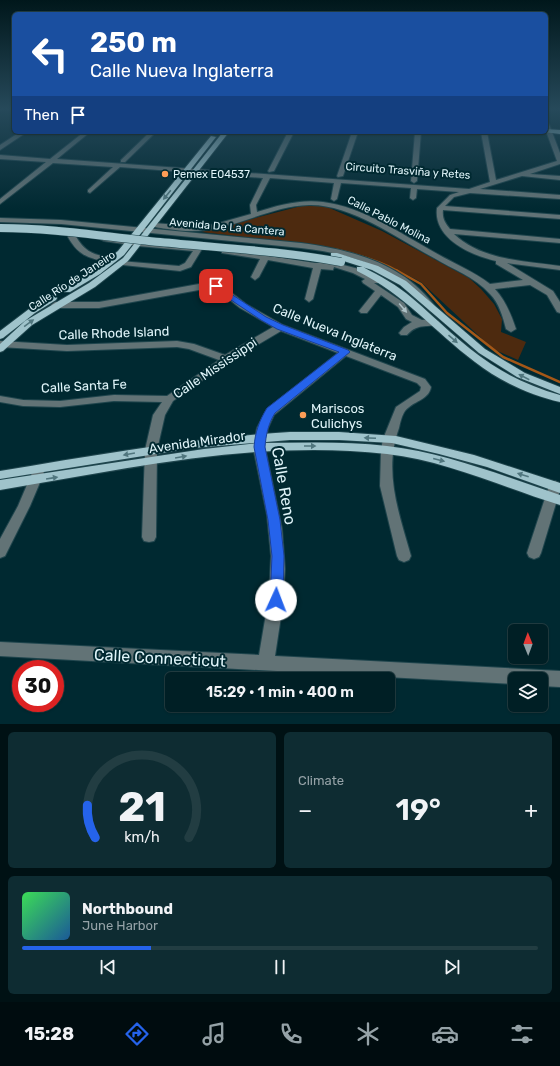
<!DOCTYPE html>
<html lang="en">
<head>
<meta charset="utf-8">
<style>
	:root { --surface:#001f25; --page:#0e2c32; --text:#f1f3f6; --muted:#95a2a7; --line:#223d42; --accent:#2563eb }
	body { margin:0; font-family:Rubik,sans-serif; background:var(--page); color:var(--text); height:100vh; display:flex; flex-direction:column; font-size:15px; white-space:nowrap }
	* { box-sizing:border-box; margin:0 }
	p { font-size:13px; color:var(--muted) }
	.icon { flex:none; width:22px; height:22px; fill:none; stroke:currentColor; stroke-width:2; stroke-linecap:round; stroke-linejoin:round }
	.map { position:relative; height:724px; overflow:hidden }
	.panel { display:flex; flex-direction:column; gap:8px; padding:8px; background:#001114; flex:1 }
	.panel>* { flex:none }
	.guide { position:absolute; left:12px; top:12px; width:536px; height:122px; border-radius:6px; box-shadow:0 1px 3px #0004,0 0 0 1px var(--line); background:#1a4fa0; color:#fff; overflow:hidden }
	.needle { width:26px; rotate:359deg }
	.fabs { position:absolute; left:508px; top:624px; display:grid; gap:8px }
	.fabs a { display:grid; place-items:center; width:40px; height:40px; border-radius:6px; background:var(--surface); box-shadow:0 1px 3px #0004,0 0 0 1px var(--line); font-size:20px }
	.speed { position:absolute; left:12px; top:660px; display:flex; gap:8px; font-size:20px; font-weight:700; text-align:center }
	.speed>* { display:grid; place-content:center; width:52px; height:52px; border-radius:50%; background:var(--surface); box-shadow:0 1px 3px #0004,0 0 0 1px var(--line); line-height:1 }
	.speed .limit { border:6px solid #d22; background:#fff; color:#111 }
	.pin { position:absolute; display:grid; place-items:center; width:34px; height:34px; color:#fff; margin:-17px; border-radius:8px; box-shadow:0 2px 6px #0006 }
	.me { position:absolute; width:44px; margin:-22px; rotate:2deg; stroke-linejoin:round; filter:drop-shadow(0 0 3px #0008) }
	.turn { display:flex; align-items:center; gap:14px; height:84px; padding:0 12px; font-size:18px }
	.turn .icon { width:52px; height:52px; stroke-width:2.5 }
	.turn b { display:block; font-size:28px; line-height:34px }
	.then { display:flex; align-items:center; height:38px; padding:0 12px; background:#0003; gap:8px; font-size:15px }
	.big { font-size:30px; font-weight:600; line-height:1.1 }
	.panel .card { flex:1; display:flex; flex-direction:column; justify-content:center; gap:6px; min-width:0; padding:0 14px; border-radius:6px; background:var(--page) }
	.panel .dial { align-items:center; gap:0 }
	.dial svg { height:104px; overflow:visible; fill:none; stroke:var(--line); stroke-width:7; stroke-linecap:round; text-anchor:middle }
	.dial text { fill:var(--text); stroke:none }
	.song { display:flex; align-items:center; gap:12px }
	.cover { width:48px; height:48px; border-radius:6px; background:linear-gradient(135deg,hsl(130 70% 55%),hsl(210 70% 35%)) }
	.played { height:4px; border-radius:2px; background:linear-gradient(90deg,var(--accent) 25%,var(--line) 25%) }
	.keys { display:flex; justify-content:space-around; direction:ltr }
	.heat { display:flex; justify-content:space-between; align-items:center; font-size:22px; direction:ltr }
	.panel .tiles { flex:1; display:grid; gap:8px; grid-template-columns:1fr 1fr }
	.card:last-child { grid-column:span 2 }
	.trip { position:absolute; left:165px; top:672px; width:230px; height:40px; border-radius:6px; background:var(--surface); box-shadow:0 1px 3px #0004,0 0 0 1px var(--line); font-weight:600; line-height:40px; text-align:center }
	.menu { display:flex; height:64px; justify-content:space-around; align-items:center; background:#000c0f; color:var(--muted) }
	.menu .icon { width:28px; height:28px }
	.menu .on { color:var(--accent) }
	.menu b { font-size:18px; color:var(--text) }
	.map>svg:first-child { display:block }
	.green { fill:#4d2a0f }
	.lines { fill:none; stroke-linecap:round; stroke-linejoin:round }
	.stream-far1 { stroke:#a45717; stroke-width:2 }
	.stream { stroke:#a45717; stroke-width:2.5 }
	.minor-casing { stroke:#1f454d; stroke-width:2 }
	.major-casing { stroke:#1f454d; stroke-width:2 }
	.minor { fill:#627376; fill-rule:evenodd }
	.major { fill:#9fc3cb; fill-rule:evenodd }
	.major-bridge-casing { stroke:#1f454d; stroke-width:9; stroke-linecap:butt }
	.major-bridge { stroke:#9fc3cb; stroke-width:8 }
	.oneway { fill:#50767e }
	.oneway2 { fill:#adc0c5 }
	.route { fill:#2563eb; stroke:#184099 }
	.poi-dot { fill:#fd9c56; stroke:#002931; stroke-width:1.5 }
	.labels { text-anchor:middle; dominant-baseline:central; stroke-width:4; stroke-linejoin:round; paint-order:stroke }
	.far-street-label { font-size:11px; fill:#dff4f9; stroke:#002931 }
	.far-poi-label { font-size:11px; fill:#dff4f9; stroke:#002931; text-anchor:start }
	.street-label { font-size:13px; fill:#dff4f9; stroke:#002931 }
	.poi-label { font-size:13px; fill:#dff4f9; stroke:#002931; text-anchor:start }
	.near-street-label { font-size:16px; fill:#dff4f9; stroke:#002931 }
</style>
</head>
<body>
<div class="map">
<svg width="560" height="724" viewBox="0 0 560 724">
	<rect width="100%" height="100%" fill="#002931"/>
	<path class="green" d="M312,205l13,1 57,25 87,47 12,11 13,15 8,15 -1,13 25,10 -8,18 -25,-11 -72,-67 -31,-16 -31,-11 -18,-5 -36,-6 -104,-12 100,-26z"/>
	<g class="lines">
		<path class="stream-far1" d="M335,249c21,5 44,11 63,22"/>
		<path class="stream" d="M396,270l25,14 26,29 56,44 57,25"/>
		<defs>
			<path id="minor" d="M0,108h4l-4,2z
				M546,122l3,2 11,29v11l-30,10 30,2v4l-38,-4 -42,13 80,6v4l-90,-6 -16,4 -9,9 115,9v4l-117,-9c-1,8 2,13 7,19l110,10v4l-106,-9c27,26 70,27 106,32v4l-53,-7 46,28 7,11v11l-3,-1 -10,-17 -17,-10 -35,4c10,11 16,25 21,40l-5,3 -5,-3c-3,-12 -7,-26 -16,-35 -15,-17 -38,-25 -56,-36 -36,-19 -83,-54 -125,-53 -35,1 -67,20 -102,25 -13,2 -27,1 -39,-1 -6,-1 -13,-1 -18,-4l4,-2 47,4 18,-4 32,-9 -1,-9 13,-27 -143,-11 -30,26 -2,-1v-2l25,-23 -60,-4 -53,41v-5l46,-37 -46,-3v-4l50,4 34,-27h6l-33,27 412,30 21,-7 -9,-50h6l9,48 61,-19 -11,-30zM270,178l64,5 -3,16 3,2 3,-2 4,-16 70,5 -1,10 3,2 3,-2 1,-9 42,3 -9,3 -13,13c-4,30 33,47 59,53v3l27,16 -33,4c-17,-13 -37,-21 -56,-32 -34,-19 -71,-45 -111,-50 -22,-3 -44,3 -66,10l-1,-7z
				M20,132h7l-27,18v-5z
				M150,132h6l-31,30h-4v-2z
				M288,132h6l-20,39 -5,1 -1,-1z
				M352,132h6l-15,44 -5,1 -1,-1z
				M415,132h6l-4,49 -3,2 -3,-2z
				M0,218l61,2 240,23c53,7 104,21 136,66l-4,3 -3,-1c-33,-44 -77,-57 -129,-63l-240,-24 -61,-2z
				M69,235h6c11,19 19,19 39,24l1,2 -4,2c-21,-5 -32,-6 -43,-26z
				M101,237l97,10 4,2 -11,18 -11,4 -57,-6 -4,-2 1,-2 59,5 6,-3 8,-12 -55,-5 -34,-5 -4,-2z
				M222,249l93,14h6v-3h3l35,9 21,10 1,2 -1,2h-6l30,20 8,12 10,5 12,-1 5,3c-9,8 -20,-1 -32,13h-6l-2,-2 5,-6 8,-5 -6,-3 -8,-12 -17,-12 -14,18h-6l-2,-2 16,-20 -12,-8 -1,-2 3,-2 -12,-6 -19,-6 -1,3 -12,-1 -8,30 -4,3 -4,-3 8,-31 -45,-8 -9,17 -4,3 -4,-3 9,-18 -38,-6z
				M210,282l13,4 23,18 37,21 142,54 6,8c-2,13 -18,14 -26,24 -3,4 -5,12 -6,17 -16,44 0,85 12,128l-2,4 -5,2 -5,-2 -2,-4 -17,-70 1,-36 2,-11 13,-32 24,-16 1,-4 -4,-4 -71,-27 -72,59 -6,13 -3,19 17,82 3,40 -3,41 -7,46 285,15v16l-19,-1v-7h-26v5l-515,-28v-14l259,13 10,-59 2,-40 -4,-41 -14,-68 4,-19 10,-19 71,-56 -57,-22 -51,30 -57,40 -8,14 -8,35 -1,87 -2,4 -5,1 -5,-1 -2,-4 3,-87 8,-35 9,-13 -48,-1 -54,6 -37,-1 -23,-4v-6l23,4 37,1 54,-6 53,1 52,-36 -30,-11 -12,-2 -110,4 -67,-4v-6l67,4 110,-4 17,3 31,11 48,-28 -33,-19 -23,-18 -7,-2 -111,20h-44l-4,-3 4,-3h44z
				M38,469l4,1 2,3 -14,33 -25,50 -5,2v-19l18,-33 14,-33 2,-3z
				M555,481l4,2 1,7 -19,63 -2,4 -5,2 -5,-2 -2,-4 22,-67 2,-3z"/>
			<path id="major" d="M546,129l14,1v4l-16,-2h2z
				M223,132h6l-101,129 -33,26 -63,38 -29,26 -3,1v-8l25,-23 64,-38 34,-25z
				M211,136l5,1 -92,118 -24,19 -30,18h-6l-1,-2 1,-2 30,-18 24,-19z
				M331,253h6l41,13 28,15 79,68 40,24 35,14v7l-43,-17 -38,-24 -79,-68 -28,-15 -41,-13z
				M357,267h6c17,9 34,18 49,31 26,22 50,47 79,66 21,14 45,24 69,31v7c-30,-7 -61,-21 -85,-40 -41,-31 -71,-68 -118,-91z
				M53,295l3,1 1,2 -1,2 -21,13 -32,25 -3,1v-8l29,-22z
				M290,432h49l57,4 78,19 86,28v10l-73,-26 -48,-13 -47,-11 -53,-3h-49l-97,8 -193,31v-8c97,-16 192,-33 290,-39z
				M259,443c42,0 86,-2 128,3 60,7 116,30 173,49v10c-58,-18 -113,-44 -173,-51 -130,-15 -260,15 -387,36v-10l204,-31z"/>
		</defs>
		<use href="#minor" class="minor-casing"/>
		<use href="#major" class="major-casing"/>
		<use href="#minor" class="minor"/>
		<use href="#major" class="major"/>
		<defs>
			<path id="major-bridge" d="M0,228c54,0 107,9 160,14 61,6 121,9 181,20"/>
		</defs>
		<use href="#major-bridge" class="major-bridge-casing"/>
		<use href="#major-bridge" class="major-bridge"/>
	</g>
	<defs><path id="oneway-solid" d="M-6-.8H1V-3.2L6.5 0L1 3.2V.8H-6Z"/></defs>
	<g class="oneway">
		<use href="#oneway-solid" transform="translate(167 195) rotate(129)"/>
		<use href="#oneway-solid" transform="translate(29 323) rotate(-36)"/>
		<use href="#oneway-solid" transform="translate(453 339) rotate(41)"/>
		<use href="#oneway-solid" transform="translate(524 377) rotate(-153)"/>
		<use href="#oneway-solid" transform="translate(370 438) rotate(-177)"/>
		<use href="#oneway-solid" transform="translate(310 446)"/>
		<use href="#oneway-solid" transform="translate(129 454) rotate(170)"/>
		<use href="#oneway-solid" transform="translate(181 457) rotate(-10)"/>
		<use href="#oneway-solid" transform="translate(439 460) rotate(14)"/>
		<use href="#oneway-solid" transform="translate(523 475) rotate(-162)"/>
		<use href="#oneway-solid" transform="translate(52 478) rotate(-9)"/>
	</g>
	<use class="oneway2" href="#oneway-solid" transform="translate(403 308) rotate(50)"/>
	<linearGradient id="sky" x2="0" y2="1"><stop stop-color="#00171b"/><stop offset="0.52" stop-color="#26495a"/><stop offset="1" stop-color="#26495a" stop-opacity="0"/></linearGradient>
	<rect width="560" height="209" fill="url(#sky)"/>
	<path class="route" d="M216,284l50,33 17,8 65,25 2,2 -75,61c-7,11 -9,22 -10,34l15,73 4,36 -1,44 -2,4 -5,1 -4,-1 -2,-4 2,-44 -4,-36 -14,-73c1,-14 5,-26 13,-39l72,-56 -62,-23 -16,-9 -48,-32 -1,-2z"/>
	<g class="poi-dot">
		<circle cx="165" cy="174" r="4"/>
		<circle cx="303" cy="415" r="4"/>
	</g>
	<g class="labels">
		<g class="far-street-label">
			<text transform="translate(408 171) rotate(4)">Circuito Trasviña y Retes</text>
			<text transform="translate(389 220) rotate(27)">Calle Pablo Molina</text>
			<text transform="translate(227 227) rotate(5)">Avenida De La Cantera</text>
			<text transform="translate(72 281) rotate(-33)">Calle Río de Janeiro</text>
		</g>
		<g class="far-poi-label">
			<text x="173" y="174">Pemex E04537</text>
		</g>
		<g class="street-label">
			<text transform="translate(335 332) rotate(22)">Calle Nueva Inglaterra</text>
			<text transform="translate(114 333) rotate(-2)">Calle Rhode Island</text>
			<text transform="translate(215 368) rotate(-34)">Calle Mississippi</text>
			<text transform="translate(84 386) rotate(-3)">Calle Santa Fe</text>
			<text transform="translate(197 442) rotate(-8)">Avenida Mirador</text>
		</g>
		<g class="poi-label">
			<text x="311" y="408">Mariscos<tspan x="311" dy="15">Culichys</tspan></text>
		</g>
		<g class="near-street-label">
			<text transform="translate(284 486) rotate(80)">Calle Reno</text>
			<text transform="translate(160 658) rotate(3)">Calle Connecticut</text>
		</g>
	</g>
</svg>
<div class="fabs">
<a><svg class="needle" viewBox="-14 -14 28 28"><path d="M0-13l5 13h-10z" fill="#e53935"/><path d="M0 13l5-13h-10z" fill="#95a2a7"/></svg></a>
<a><svg class="icon" aria-label="layers" viewBox="0 0 24 24"><path d="M12 4l9 5-9 5-9-5zM3 14l9 5 9-5"/></svg></a>
</div>
<div class="speed"><div class="limit">30</div></div>
<div class="pin" style="left:216px;top:286px;background:#d93025"><svg class="icon" aria-label="arrive" viewBox="0 0 24 24"><path d="M6 21V4h12l-3 4 3 4H6"/></svg></div>
<svg class="me" style="left:276px;top:600px" viewBox="-20 -20 40 40"><circle r="19" fill="#fff"/><path d="M0-13L10 11 0 6-10 11z" fill="#2563eb"/></svg>
<div class="trip">15:29 · 1 min · 400 m</div>
<div class="guide">
<div class="turn"><svg class="icon" aria-label="left" viewBox="0 0 24 24"><path d="M17 20v-9H6M10 6l-5 5 5 5"/></svg><div><b>250 m</b>Calle Nueva Inglaterra</div></div>
<div class="then">Then<svg class="icon" aria-label="arrive" viewBox="0 0 24 24"><path d="M6 21V4h12l-3 4 3 4H6"/></svg></div>
</div>
</div>
<section class="panel">
<div class="tiles">
<div class="card dial"><svg viewBox="0 0 100 80">
<path d="M14 69A42 42 0 1 1 86 69"/>
<path d="M14 69A42 42 0 0 1 8 44" stroke="#2563eb"/>
<text x="50" y="56" font-size="32" font-weight="700">21</text>
<text x="50" y="72" font-size="11">km/h</text>
</svg></div>
<div class="card"><p>Climate</p>
<div class="heat"><a>−</a><b class="big">19°</b><a>+</a></div>
</div>
<div class="card">
<div class="song"><i class="cover"></i><div><b>Northbound</b><p>June Harbor</p></div></div>
<div class="played"></div>
<div class="keys"><svg class="icon" aria-label="previous" viewBox="0 0 24 24"><path d="M18 5L8 12l10 7zM5 5v14"/></svg><svg class="icon" aria-label="pause" viewBox="0 0 24 24"><path d="M8 5v14M16 5v14"/></svg><svg class="icon" aria-label="next" viewBox="0 0 24 24"><path d="M6 5l10 7-10 7zM19 5v14"/></svg></div>
</div>
</div>
</section>
<nav class="menu">
<b>15:28</b>
<svg class="icon on" aria-label="directions" viewBox="0 0 24 24"><path d="M12 3l9 9-9 9-9-9zM9 14v-3h6M13 9l2 2-2 2"/></svg>
<svg class="icon" aria-label="music" viewBox="0 0 24 24"><path d="M9 18V5l10-2v13"/><circle cx="6" cy="18" r="3"/><circle cx="16" cy="16" r="3"/></svg>
<svg class="icon" aria-label="phone" viewBox="0 0 24 24"><path d="M5 4h4l2 5-3 2q2 4 5 5l2-3 5 2v4C11 20 4 13 5 4z"/></svg>
<svg class="icon" aria-label="climate" viewBox="0 0 24 24"><path d="M12 3v18M4 7l16 10M4 17L20 7"/></svg>
<svg class="icon" aria-label="car" viewBox="0 0 24 24"><path d="M5 17H2v-5l4-1 3-4h7l3 4 3 1v5h-3M9 17h6M6 11h13"/><circle cx="7" cy="17" r="2"/><circle cx="17" cy="17" r="2"/></svg>
<svg class="icon" aria-label="filters" viewBox="0 0 24 24"><path d="M4 7h16M4 17h16"/><circle cx="9" cy="7" r="2"/><circle cx="15" cy="17" r="2"/></svg>
</nav>
</body>
</html>
